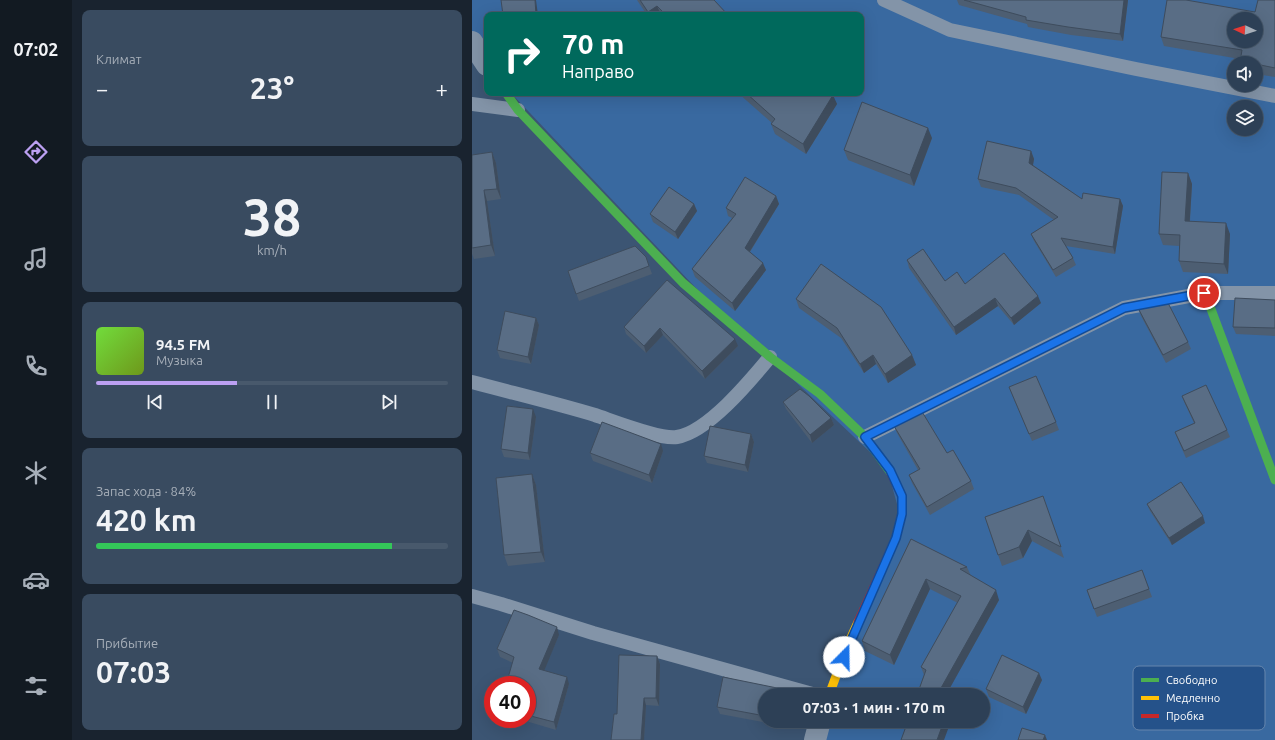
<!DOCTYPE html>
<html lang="ru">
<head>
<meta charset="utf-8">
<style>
	:root { --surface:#2d4056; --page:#394b60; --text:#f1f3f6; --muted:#a7afb9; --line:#48596c; --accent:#bca0f2 }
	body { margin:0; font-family:Ubuntu,sans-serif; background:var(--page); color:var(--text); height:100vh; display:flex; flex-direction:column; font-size:15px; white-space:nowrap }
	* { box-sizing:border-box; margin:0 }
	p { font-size:13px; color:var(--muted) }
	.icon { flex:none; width:22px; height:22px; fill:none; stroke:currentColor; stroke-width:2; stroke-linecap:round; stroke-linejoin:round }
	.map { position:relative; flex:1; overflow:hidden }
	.details { display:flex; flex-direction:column; gap:10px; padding:10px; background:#19232f; width:400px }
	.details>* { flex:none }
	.hud { position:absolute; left:12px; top:12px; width:380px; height:84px; border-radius:8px; box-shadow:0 4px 16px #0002,0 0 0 1px var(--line); background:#00695c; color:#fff; overflow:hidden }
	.needle { width:26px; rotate:274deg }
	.fabs { position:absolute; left:755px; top:12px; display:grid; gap:8px }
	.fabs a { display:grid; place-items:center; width:36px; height:36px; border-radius:50%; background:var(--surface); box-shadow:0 4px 16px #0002,0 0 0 1px var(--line); font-size:20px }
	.speed { position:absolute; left:12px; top:676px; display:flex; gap:8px; font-size:20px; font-weight:700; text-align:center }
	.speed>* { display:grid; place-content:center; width:52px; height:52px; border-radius:50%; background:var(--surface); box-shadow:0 4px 16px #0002,0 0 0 1px var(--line); line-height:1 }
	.speed .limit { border:6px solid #d22; background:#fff; color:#111 }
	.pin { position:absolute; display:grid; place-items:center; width:34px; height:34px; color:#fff; margin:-17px; border:2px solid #fff; border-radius:50%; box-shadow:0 1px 4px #0007 }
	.me { position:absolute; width:44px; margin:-22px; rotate:22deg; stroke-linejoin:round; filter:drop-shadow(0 0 3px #0008) }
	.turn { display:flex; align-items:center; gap:14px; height:84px; padding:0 12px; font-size:18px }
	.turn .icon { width:52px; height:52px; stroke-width:2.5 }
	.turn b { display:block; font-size:28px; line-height:34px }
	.big { font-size:30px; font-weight:600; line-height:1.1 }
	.details .card { flex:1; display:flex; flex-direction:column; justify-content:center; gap:6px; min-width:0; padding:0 14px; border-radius:8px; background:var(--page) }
	.details .dial { align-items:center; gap:0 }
	.dial b { font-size:52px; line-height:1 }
	.song { display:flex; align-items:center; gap:12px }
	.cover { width:48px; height:48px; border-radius:6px; background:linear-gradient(135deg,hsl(100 70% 55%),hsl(80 70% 35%)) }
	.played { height:4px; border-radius:2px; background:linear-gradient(90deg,var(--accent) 40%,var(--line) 40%) }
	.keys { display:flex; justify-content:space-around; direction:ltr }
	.heat { display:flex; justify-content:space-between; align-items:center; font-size:22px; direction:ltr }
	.charge { height:6px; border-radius:3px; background:linear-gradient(90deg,#34c759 84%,var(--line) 0) }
	.trip { position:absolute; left:286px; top:688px; width:232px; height:40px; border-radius:20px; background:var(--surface); box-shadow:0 4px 16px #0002,0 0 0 1px var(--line); font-weight:600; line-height:40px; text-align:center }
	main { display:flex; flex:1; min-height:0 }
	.dock { display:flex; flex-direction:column; width:72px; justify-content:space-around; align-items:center; background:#121a22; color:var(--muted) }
	.dock .icon { width:28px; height:28px }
	.dock .current { color:var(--accent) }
	.dock b { font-size:18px; color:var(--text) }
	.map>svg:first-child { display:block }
	.green { fill:#3969a0; fill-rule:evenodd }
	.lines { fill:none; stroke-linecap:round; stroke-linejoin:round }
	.lane { stroke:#8394a8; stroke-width:14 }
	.street { stroke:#8394a8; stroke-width:22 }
	.fast { stroke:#4caf50; stroke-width:9 }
	.slow { stroke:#ffc107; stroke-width:9 }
	.jam { stroke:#c62828; stroke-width:9 }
	.wall { fill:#4d5e72 }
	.shaded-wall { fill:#3e4c5d }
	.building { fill:#596d85; stroke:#3e4c5d; fill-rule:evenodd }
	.route-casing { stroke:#114b97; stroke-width:10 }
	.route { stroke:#1a73e8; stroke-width:7 }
	.key { fill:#25528a; stroke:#6686ad; stroke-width:1 }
	.key-label { font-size:11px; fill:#fff }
</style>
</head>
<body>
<main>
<nav class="dock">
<b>07:02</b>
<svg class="icon current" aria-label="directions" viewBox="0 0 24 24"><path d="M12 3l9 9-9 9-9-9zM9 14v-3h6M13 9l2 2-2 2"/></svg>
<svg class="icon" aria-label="music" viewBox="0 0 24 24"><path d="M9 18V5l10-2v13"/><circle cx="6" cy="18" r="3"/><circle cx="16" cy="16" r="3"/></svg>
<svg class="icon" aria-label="phone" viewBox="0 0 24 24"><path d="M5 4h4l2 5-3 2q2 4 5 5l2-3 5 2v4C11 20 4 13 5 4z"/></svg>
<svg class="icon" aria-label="climate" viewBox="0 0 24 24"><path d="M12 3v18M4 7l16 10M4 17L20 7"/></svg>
<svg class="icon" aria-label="car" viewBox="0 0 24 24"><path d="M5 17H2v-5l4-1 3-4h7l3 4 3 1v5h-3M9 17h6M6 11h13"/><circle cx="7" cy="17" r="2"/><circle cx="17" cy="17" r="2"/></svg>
<svg class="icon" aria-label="filters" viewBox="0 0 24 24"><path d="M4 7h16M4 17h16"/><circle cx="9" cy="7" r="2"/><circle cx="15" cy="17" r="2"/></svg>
</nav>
<section class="details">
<div class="card"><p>Климат</p>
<div class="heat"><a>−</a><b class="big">23°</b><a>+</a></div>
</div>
<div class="card dial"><b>38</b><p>km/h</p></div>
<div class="card">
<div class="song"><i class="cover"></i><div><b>94.5 FM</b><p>Музыка</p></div></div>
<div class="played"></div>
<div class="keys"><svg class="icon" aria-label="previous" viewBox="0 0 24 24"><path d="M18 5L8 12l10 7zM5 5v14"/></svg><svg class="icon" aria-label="pause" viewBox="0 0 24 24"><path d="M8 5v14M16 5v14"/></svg><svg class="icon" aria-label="next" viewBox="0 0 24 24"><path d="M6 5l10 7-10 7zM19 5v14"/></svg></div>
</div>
<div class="card"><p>Запас хода · 84%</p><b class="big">420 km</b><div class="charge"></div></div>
<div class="card"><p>Прибытие</p><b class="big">07:03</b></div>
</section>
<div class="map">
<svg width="803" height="740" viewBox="0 0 803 740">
	<rect width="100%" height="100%" fill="#3c5573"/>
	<path class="green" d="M0,0h803v740h-457l3,-19h162v-26h-153l70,-180 -13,-47 -192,-181 -184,-194h350v-78h-374v42l-15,-23zM762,19h22v22h-22zM762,63h22v22h-22zM762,107h22v22h-22z"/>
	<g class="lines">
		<path class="lane" d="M412,0l66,30 186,39 139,27
			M0,104l46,6
			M0,382c41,11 83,21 123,33 18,6 66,25 82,22 31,-5 73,-56 93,-80
			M393,437l259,-129 81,-15h70
			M0,596l29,8 92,29 223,62"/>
		<path class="street" d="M0,42l15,23
			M343,740l5,-19"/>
		<path class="fast" d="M34,93l12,17 165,173 87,74 50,37 45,43 26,36
			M733,293l70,187"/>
		<path class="slow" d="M357,695l19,-51 10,-22"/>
		<path class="jam" d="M386,622l38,-84 6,-24v-18l-11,-23"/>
	</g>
	<path class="wall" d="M165,0h77l14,15h-81z
		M485,0h171l-5,41 -52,-6 -43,-8 -1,-3 -68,-19z
		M803,0v77l-19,-3v-11h-16v-4l-76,-13 -3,-9 94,-25z
		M266,93h92l7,11 -31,50 -31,-20 -4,-10 1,-1z
		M460,138l-18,48 -66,-26 -4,-10z
		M559,151l3,8 -1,6 49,34h38l3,7 -8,48 -49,-8 7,12 3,7 -20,12 -22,-36 -3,-7 23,-14 -35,-25 -38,-8 -3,-8z
		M20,152l4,11 5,36 -14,2 8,55 -21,3 -2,-5v-99z
		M716,173l4,11 -2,37 40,13 -2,40 -45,-2 -4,-11 1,-15 -17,-1 -4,-11z
		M304,196l3,8 -29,48 16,18 -31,41 -40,-34 -3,-8 40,-51 -4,-2 -2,-8z
		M222,204l3,7 -19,28 -25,-17 -3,-8z
		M174,257l6,17 -73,27 -11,-30z
		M435,260l38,21 20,3 76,19 -27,22 -16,-19 -42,29 -47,-67z
		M195,280l71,66 -33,33 -42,-44 -17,18 -20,-19 -2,-7z
		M324,299l116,56 4,10 -28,18 -12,-19 -12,9 -23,-35 -42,-30z
		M803,300v36l-39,-2 -3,-7z
		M666,308l50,34 3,7 -25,14 -25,-47z
		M64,318l3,7 -8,39 -31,-6 -3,-8z
		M537,387l47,35 3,8 -27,11z
		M710,396l45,34 3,7 -44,21 -8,-18 -3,-8 19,-9 -9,-19z
		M311,402l48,16 3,7 -22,18 -26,-34z
		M64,417l-6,43 -26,-3 -3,-8z
		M422,426l53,27 24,28 3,8 -44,26 -18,-32 -3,-8 9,-5 -21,-37z
		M279,434l3,8 -6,30 -41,-9 -3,-7z
		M191,451l-11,32 -59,-22 -3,-8z
		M60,474l4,11 9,77 -37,4 -4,-11z
		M571,496l21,62 -32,-17 -9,17 -21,8 -17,-49z
		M675,504l58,19 -33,22 -22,-34z
		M439,539l56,28 4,9 28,24 -51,91 6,2 1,2h-38l7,-20 -3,-8 37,-64 -28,-14 -36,76 -29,-14 -3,-10z
		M670,570l10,27 -55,20 -10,-27z
		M87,635l-15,35 25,14 -13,46 -37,-11h8v-34l-14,-22 -13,-6 -3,-8z
		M185,656l3,8 -1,42 -13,-1 -2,35 -27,-26z
		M570,680l-16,34 -37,-17 -3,-8z
		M310,689l3,6h-20v26h15l-1,4 -59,-11 -3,-7z"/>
	<path class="shaded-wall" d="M63,0h1l2,15h-2z
		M652,0h4l-5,41 -3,-7z
		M185,6l4,9h-12l-1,-3z
		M361,95l4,9 -31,50 -3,-10z
		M456,128l4,10 -18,48 -4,-11z
		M559,151l3,8 -2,11 -3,-7z
		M20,152l4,11 5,36 -4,-10z
		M716,173l4,11 -3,48 -4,-11z
		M12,190l3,11 8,55 -4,-11z
		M304,196l3,8 -32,52 -2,-8z
		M648,199l3,7 -8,48 -2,-7z
		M222,204l3,7 -19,28 -3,-7z
		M754,223l4,11 -2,40 -4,-10z
		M291,263l3,7 -31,41 -3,-8z
		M566,296l3,7 -27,22 -3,-7z
		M523,298l3,8 -42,29 -2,-8z
		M64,318l3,7 -8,39 -3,-7z
		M188,328l3,7 -17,18 -2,-7z
		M263,339l3,7 -33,33 -3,-8z
		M401,355l3,9 -12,9 -4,-9z
		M440,355l4,10 -28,18 -3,-9z
		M61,409l3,8 -6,43 -2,-7z
		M359,418l3,7 -22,18 -2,-8z
		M279,434l3,8 -6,30 -3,-7z
		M189,444l2,7 -11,32 -3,-8z
		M60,474l4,11 9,77 -4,-10z
		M731,516l2,7 -33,22 -3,-7z
		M556,530l4,11 -9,17 -4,-11z
		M454,579l4,10 -36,76 -4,-10z
		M524,590l3,10 -53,95 -5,-7z
		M85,627l2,8 -17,41 -3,-7z
		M185,656l3,8 -1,42 -3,-8z
		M567,673l3,7 -16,34 -3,-7z
		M95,677l2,7 -13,46 -2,-8z
		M310,689l3,6h-4z
		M172,698l2,7 -2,35h-3z
		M306,721h2l-1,4z
		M472,721h7l-7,19h-7z
		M573,735l2,5h-4z"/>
	<path class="building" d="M29,0h34l1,15h-33z
		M168,0h74l14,15h-62l-9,-9 -9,6z
		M492,0h160l-4,34 -52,-7 -42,-7v-3z
		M695,0h19l69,12 3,-12h17v68l-19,-4v-1h-8l-8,-1 2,-12 -81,-13zM762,19h22v22h-22z
		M274,93h84l3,2 -30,49 -32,-20 4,-5z
		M390,102l66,26 -18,47 -66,-25z
		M515,141l44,10 -2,12 53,36 1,-6 37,6 -7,48 -52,-9 12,20 -20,12 -22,-36 27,-17 -42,-29 -38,-9z
		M20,152l5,37 -13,1 7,55 -19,3v-93z
		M690,172l26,1 -3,48 41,2 -2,41 -45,-3 1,-26 -21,-1z
		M273,177l31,19 -31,52 18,15 -31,40 -40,-34 44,-55 -10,-6z
		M197,187l25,17 -19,28 -25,-18z
		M163,246l11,11 3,9 -73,28 -8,-23z
		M451,249l22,32 12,-9 8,12 39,-31 34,43 -27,22 -16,-20 -41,29 -47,-67z
		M349,264l60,43 31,48 -27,19 -12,-19 -13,9 -23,-36 -41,-29z
		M195,280l68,59 -33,32 -42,-43 -16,18 -20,-19z
		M763,298l40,2v28l-42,-1z
		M695,301l21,41 -25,13 -25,-47 7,-3z
		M33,311l31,7 -8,39 -31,-7z
		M564,376l20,46 -27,12 -20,-47z
		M734,385l21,45 -43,21 -9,-19 20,-9 -13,-27z
		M328,389l9,7 22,22 -21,17 -27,-33z
		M35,406l26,3 -5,44 -27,-4z
		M449,410l26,43 6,-3 18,31 -44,26 -18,-32 11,-6 -26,-43z
		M130,422l59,22 -12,31 -59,-22z
		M238,426l41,8 -6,31 -41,-9z
		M60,474l9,78 -37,3 -8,-77z
		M709,482l22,34 -34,22 -22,-34z
		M571,496l18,51 -33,-17 -9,17 -21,8 -13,-38z
		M439,539l56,28 -7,2 36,21 -55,98 13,5v2h-37l9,-25 -5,-3 40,-71 -35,-17 -36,76 -28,-14z
		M670,570l7,19 -55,20 -7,-19z
		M42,610l14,5 29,12 -18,42 28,8 -13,45 -27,-7v-30h-21l8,-28 -17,-8z
		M147,655l38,1 -1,42h-12l-3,42h-30l3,-26h3z
		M530,655l37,18 -16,34 -37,-18z
		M251,677l59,12 -1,6h-16v21l-48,-9z
		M436,721h36l-7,19h-36z
		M550,728l23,7 -2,5h-25z"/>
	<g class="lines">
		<defs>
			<path id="route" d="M372,657l52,-119 6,-24v-18l-12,-26 -25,-33 259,-129 80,-15"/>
		</defs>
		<use href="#route" class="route-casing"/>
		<use href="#route" class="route"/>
	</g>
	<rect x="661" y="666" width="132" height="64" rx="6" class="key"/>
	<rect x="669" y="678" width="18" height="4" fill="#4caf50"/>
	<rect x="669" y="696" width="18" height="4" fill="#ffc107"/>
	<rect x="669" y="714" width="18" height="4" fill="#c62828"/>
	<g class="key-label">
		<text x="694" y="684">Свободно</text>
		<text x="694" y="702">Медленно</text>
		<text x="694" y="720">Пробка</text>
	</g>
</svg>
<div class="fabs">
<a><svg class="needle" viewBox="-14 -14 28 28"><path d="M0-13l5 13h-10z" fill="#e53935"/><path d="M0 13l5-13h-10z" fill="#a7afb9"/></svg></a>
<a><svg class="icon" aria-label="sound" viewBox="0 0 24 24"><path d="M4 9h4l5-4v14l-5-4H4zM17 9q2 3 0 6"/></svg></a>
<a><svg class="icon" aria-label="layers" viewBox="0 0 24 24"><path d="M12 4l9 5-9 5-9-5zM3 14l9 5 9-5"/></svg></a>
</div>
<div class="speed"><div class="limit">40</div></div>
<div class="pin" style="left:732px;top:293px;background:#d93025"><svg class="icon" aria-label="arrive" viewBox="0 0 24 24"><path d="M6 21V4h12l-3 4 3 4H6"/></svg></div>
<svg class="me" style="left:372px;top:657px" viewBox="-20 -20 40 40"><circle r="19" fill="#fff"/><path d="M0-13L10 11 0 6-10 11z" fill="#1a73e8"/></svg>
<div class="trip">07:03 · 1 мин · 170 m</div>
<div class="hud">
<div class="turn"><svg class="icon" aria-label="right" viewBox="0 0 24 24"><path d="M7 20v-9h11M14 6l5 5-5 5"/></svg><div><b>70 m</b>Направо</div></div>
</div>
</div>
</main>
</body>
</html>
